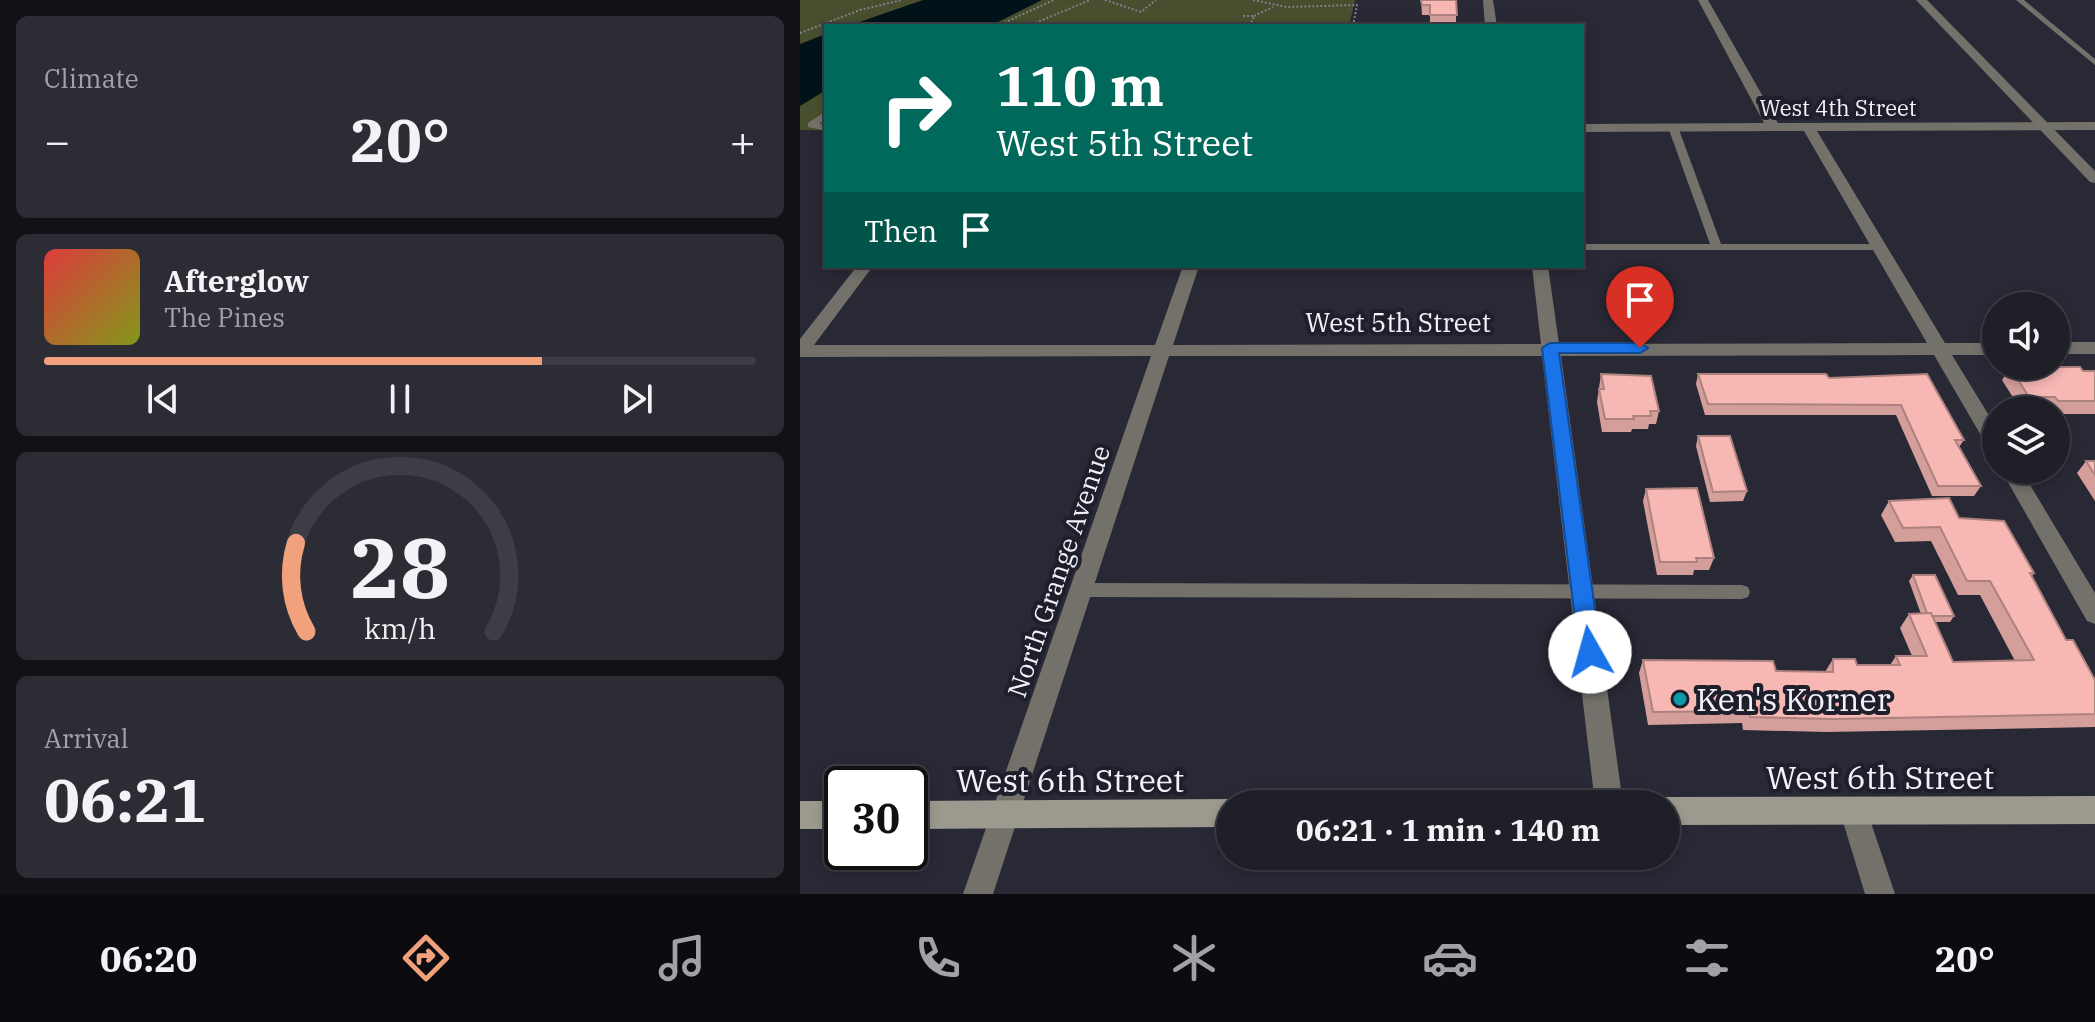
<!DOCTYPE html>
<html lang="en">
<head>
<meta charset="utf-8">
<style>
	:root { --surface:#1f1f28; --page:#2c2c34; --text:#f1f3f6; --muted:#a1a2a8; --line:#3c3d45; --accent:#f1a17c }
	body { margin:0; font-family:"IBM Plex Serif",serif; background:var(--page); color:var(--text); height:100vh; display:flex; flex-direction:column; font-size:30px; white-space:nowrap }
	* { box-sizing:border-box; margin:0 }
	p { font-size:26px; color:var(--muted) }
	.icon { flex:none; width:44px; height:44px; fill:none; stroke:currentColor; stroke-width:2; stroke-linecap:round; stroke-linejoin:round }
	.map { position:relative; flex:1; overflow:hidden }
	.sheet { display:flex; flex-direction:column; gap:16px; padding:16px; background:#111116; width:800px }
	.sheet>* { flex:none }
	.hud { position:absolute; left:24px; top:24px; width:760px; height:244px; border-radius:0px; box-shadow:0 4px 12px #0003,0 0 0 2px var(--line); background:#00695c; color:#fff; overflow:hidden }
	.controls { position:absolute; left:1182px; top:292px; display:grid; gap:16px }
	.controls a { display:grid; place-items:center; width:88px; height:88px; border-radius:50%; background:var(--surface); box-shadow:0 4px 12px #0003,0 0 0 2px var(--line); font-size:40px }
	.speed { position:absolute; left:24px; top:766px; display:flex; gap:16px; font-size:40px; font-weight:700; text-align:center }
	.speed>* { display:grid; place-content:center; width:104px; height:104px; border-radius:50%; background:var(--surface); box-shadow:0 4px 12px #0003,0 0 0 2px var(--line); line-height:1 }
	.speed .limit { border:4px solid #111; border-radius:12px; background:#fff; color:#111 }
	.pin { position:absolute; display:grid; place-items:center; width:68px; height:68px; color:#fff; margin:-82px -34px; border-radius:50% 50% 50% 0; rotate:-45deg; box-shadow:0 0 8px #0007 }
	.pin .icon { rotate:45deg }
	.me { position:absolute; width:88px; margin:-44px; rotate:353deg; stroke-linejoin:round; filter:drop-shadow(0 0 6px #0008) }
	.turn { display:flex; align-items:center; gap:28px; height:168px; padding:0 40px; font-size:36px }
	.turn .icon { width:104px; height:104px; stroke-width:2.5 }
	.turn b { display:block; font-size:56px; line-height:68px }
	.then { display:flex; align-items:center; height:76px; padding:0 40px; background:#0003; gap:16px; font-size:30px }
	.big { font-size:60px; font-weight:800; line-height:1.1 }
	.sheet .tile { flex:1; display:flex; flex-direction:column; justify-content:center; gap:12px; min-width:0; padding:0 28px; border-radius:12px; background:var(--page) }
	.sheet .dial { align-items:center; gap:0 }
	.dial svg { height:208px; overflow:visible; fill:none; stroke:var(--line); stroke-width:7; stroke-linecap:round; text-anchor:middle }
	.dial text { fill:var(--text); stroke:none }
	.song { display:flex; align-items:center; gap:24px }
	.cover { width:96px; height:96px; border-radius:12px; background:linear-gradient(135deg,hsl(0 70% 55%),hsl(70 70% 35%)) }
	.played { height:8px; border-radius:4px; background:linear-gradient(90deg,var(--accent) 70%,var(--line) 70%) }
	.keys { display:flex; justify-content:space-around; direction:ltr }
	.heat { display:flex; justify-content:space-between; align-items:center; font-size:44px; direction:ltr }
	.trip { position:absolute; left:416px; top:790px; width:464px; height:80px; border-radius:40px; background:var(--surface); box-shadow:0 4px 12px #0003,0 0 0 2px var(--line); font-weight:800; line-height:80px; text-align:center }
	.tab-bar { display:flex; height:128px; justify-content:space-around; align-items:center; background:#0c0c10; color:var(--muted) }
	.tab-bar .icon { width:56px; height:56px }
	.tab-bar .current { color:var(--accent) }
	.tab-bar b { font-size:36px; color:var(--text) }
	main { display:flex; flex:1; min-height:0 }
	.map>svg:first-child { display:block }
	.green { fill:#474f2e }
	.water { fill:#011319 }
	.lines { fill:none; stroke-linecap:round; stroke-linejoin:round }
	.path { stroke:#80808b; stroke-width:2; stroke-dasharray:2 2; stroke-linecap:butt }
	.service { fill:#73716a; fill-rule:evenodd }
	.minor { fill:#73716a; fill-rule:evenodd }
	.tertiary { fill:#73716a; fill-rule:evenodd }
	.secondary { fill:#9c998e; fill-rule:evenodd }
	.wall { fill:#d49e9b }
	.building { fill:#f7b8b4; stroke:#ad817e; stroke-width:2 }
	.route { fill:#1a73e8; stroke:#114b97; stroke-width:2 }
	.culture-dot { fill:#0f9aa8; stroke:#1f1f2c; stroke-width:3 }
	.labels { text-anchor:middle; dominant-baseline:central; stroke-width:8; stroke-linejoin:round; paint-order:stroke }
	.far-street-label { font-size:22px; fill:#f2f2fb; stroke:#1f1f2c }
	.street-label { font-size:26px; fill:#f2f2fb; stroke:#1f1f2c }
	.near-poi-label { font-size:32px; fill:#f2f2fb; stroke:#1f1f2c; text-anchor:start }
	.near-street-label { font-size:32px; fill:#f2f2fb; stroke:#1f1f2c }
</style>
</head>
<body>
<main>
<section class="sheet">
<div class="tile"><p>Climate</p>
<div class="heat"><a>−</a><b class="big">20°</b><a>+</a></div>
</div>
<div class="tile">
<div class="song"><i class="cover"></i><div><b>Afterglow</b><p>The Pines</p></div></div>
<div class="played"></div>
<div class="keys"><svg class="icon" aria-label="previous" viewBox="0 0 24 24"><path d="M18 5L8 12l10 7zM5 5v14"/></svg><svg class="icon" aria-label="pause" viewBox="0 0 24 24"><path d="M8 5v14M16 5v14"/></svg><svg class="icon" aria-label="next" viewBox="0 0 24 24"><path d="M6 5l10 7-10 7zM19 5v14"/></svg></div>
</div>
<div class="tile dial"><svg viewBox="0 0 100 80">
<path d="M14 69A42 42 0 1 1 86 69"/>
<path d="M14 69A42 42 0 0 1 10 35" stroke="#f1a17c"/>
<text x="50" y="56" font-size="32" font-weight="700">28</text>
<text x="50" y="72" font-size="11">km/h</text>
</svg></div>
<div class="tile"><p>Arrival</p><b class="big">06:21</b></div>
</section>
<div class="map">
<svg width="1295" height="894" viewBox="0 0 1295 894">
	<rect width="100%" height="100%" fill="#292936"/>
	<path class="green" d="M0,0h555l-6,26h-523v104h-26z"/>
	<path class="water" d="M123,0h119l-52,26h-142z
		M26,34v56l-26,16v-62z"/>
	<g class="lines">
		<path class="path" d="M305,0l36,12 15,-12
			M453,0l34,7 70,-2 -4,21
			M443,16h11l-4,10
			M454,16l19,-9
			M197,26l57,-26
			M228,26l62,-26
			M0,33l60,-23 42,-10"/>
		<path class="service" d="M1216,0h8l71,59v6z
			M26,111v7l-7,6 7,1v6l-18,-4v-4z
			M873,124l5,3 43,117h159l6,3 -6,3h-298v-6h128l-42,-117z
			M281,583l661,2 6,2 2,5 -2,5 -6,2 -661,-2 -6,-2 -2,-5 2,-5z"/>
		<path class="minor" d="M683,0h10l4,26h-12z
			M898,0h10l70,123 317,-1v8l-278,1 128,212h51v12h-44l44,72v24l-7,-2 -55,-94 -373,1 62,448h-28l-53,-448h-373l-176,538h-30l188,-538 -351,1v-18l57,-73h16l-59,79h341l28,-79h16l-26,79 368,-1 -9,-78h16l11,78 368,-1 -123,-212 -222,1v-8l182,-1z
			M1256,342h39v12h-39z
			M1201,470h20l74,123v31l-8,-3z
			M1054,798l10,4 31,92h-30l-25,-82 4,-10z"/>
		<path class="tertiary" d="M1116,0h11l168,171v12l-5,-1z"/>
		<path class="secondary" d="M1295,796v28l-429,1v-21h-11l11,-7z
			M430,799l10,5h-10v23l-320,2v-28z
			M0,801h42v28h-42z"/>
	</g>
	<path class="wall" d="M621,0h35v25h-26v-10h-8z
		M1210,367l85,4v43h-39v-4h-35l-19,-30z
		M801,374l58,37 -3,13h-7l-1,5h-16l-1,3h-29l-5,-30z
		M898,374l131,4 98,-4 37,66 -5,7 22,39 -7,10h-42l-36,-81h-191l-9,-31z
		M898,436l49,55 -4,10 -33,1 -14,-56z
		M1286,461h9v40l-18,-28z
		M846,489l68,69 -5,12h-15l-1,5h-36l-14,-74z
		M1089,501l70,17 75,55 -2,3 34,64 29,40v47l-269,5 -83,-2 -1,-7 -94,2 -9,-52 4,-13 133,11 49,1 8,-13 24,6h33l6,-9h16l-12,-28 9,-14h12l-12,-33 4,-6 41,41 -4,6h-15l18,40 62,-1 -35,-66h-22l-27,-54 -36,1 -14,-27z"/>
	<path class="building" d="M621,0h35l1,15h-27v-10h-8z
		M1210,367h70l3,4h12v30h-37l-3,-4h-26z
		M801,374l50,2 8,35h-9l1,5h-18l1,3h-29l-6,-30h5z
		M898,374h128l3,4 98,-4 37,66h-9l26,46h-43l-37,-81 -193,-1z
		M898,436h32l17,55 -34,1z
		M1286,461h9v14z
		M897,488l17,70h-18l1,4h-37l-14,-73z
		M1149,498l10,20 45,3 30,52h-4l36,67h7l22,40v34l-261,5 -84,-2 -2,-6 -95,1 -10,-52 130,1 3,10 57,1v-13h22l2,6h43l-4,-9h31l-18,-42 22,-1 22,49 81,-2 -44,-79h-23l-27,-54 -37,1 -14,-27z
		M1113,575h22l19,41h-22l-1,-3h-4z"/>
	<path class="route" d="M750,343h90l8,5 -8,5h-81l42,299 -4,7 -7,3 -8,-3 -3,-7 -37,-304z"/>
	<circle class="culture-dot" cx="880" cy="699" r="8"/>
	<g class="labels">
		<g class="far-street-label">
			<text x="1038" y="107">West 4th Street</text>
		</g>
		<g class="street-label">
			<text x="598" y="322">West 5th Street</text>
			<text transform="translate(258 571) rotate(-71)">North Grange Avenue</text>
		</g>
		<g class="near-poi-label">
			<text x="896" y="699">Ken's Korner</text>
		</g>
		<g class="near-street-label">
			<text x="1080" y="777">West 6th Street</text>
			<text x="270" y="780">West 6th Street</text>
		</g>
	</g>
</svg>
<div class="controls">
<a><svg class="icon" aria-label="sound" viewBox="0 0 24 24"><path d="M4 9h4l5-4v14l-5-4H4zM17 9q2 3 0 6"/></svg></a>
<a><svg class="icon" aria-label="layers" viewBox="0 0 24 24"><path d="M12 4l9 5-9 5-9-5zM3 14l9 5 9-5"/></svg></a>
</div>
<div class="speed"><div class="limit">30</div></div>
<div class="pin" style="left:840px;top:348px;background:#d93025"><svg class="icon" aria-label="arrive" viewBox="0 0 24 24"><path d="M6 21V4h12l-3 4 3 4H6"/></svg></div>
<svg class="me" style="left:790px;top:652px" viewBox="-20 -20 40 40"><circle r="19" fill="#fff"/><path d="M0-13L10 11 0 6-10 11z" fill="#1a73e8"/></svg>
<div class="trip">06:21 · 1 min · 140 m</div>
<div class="hud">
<div class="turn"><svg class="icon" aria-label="right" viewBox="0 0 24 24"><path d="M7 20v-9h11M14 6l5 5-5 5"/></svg><div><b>110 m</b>West 5th Street</div></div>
<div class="then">Then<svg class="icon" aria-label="arrive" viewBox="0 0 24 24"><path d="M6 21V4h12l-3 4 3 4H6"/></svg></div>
</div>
</div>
</main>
<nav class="tab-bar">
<b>06:20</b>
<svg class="icon current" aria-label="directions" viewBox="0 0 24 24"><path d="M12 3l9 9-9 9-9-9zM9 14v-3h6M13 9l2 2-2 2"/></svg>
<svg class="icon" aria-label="music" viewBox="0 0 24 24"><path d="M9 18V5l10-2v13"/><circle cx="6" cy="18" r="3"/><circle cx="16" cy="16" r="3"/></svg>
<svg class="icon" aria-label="phone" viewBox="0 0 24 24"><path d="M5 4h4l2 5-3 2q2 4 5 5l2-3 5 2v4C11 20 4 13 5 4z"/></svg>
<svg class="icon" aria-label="climate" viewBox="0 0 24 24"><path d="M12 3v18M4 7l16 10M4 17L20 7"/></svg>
<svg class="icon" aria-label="car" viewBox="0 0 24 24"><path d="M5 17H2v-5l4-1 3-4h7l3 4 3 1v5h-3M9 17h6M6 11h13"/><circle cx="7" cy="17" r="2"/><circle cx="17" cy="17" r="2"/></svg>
<svg class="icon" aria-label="filters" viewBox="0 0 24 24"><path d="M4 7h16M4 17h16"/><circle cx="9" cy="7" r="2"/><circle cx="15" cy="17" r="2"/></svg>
<b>20°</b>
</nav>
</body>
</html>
